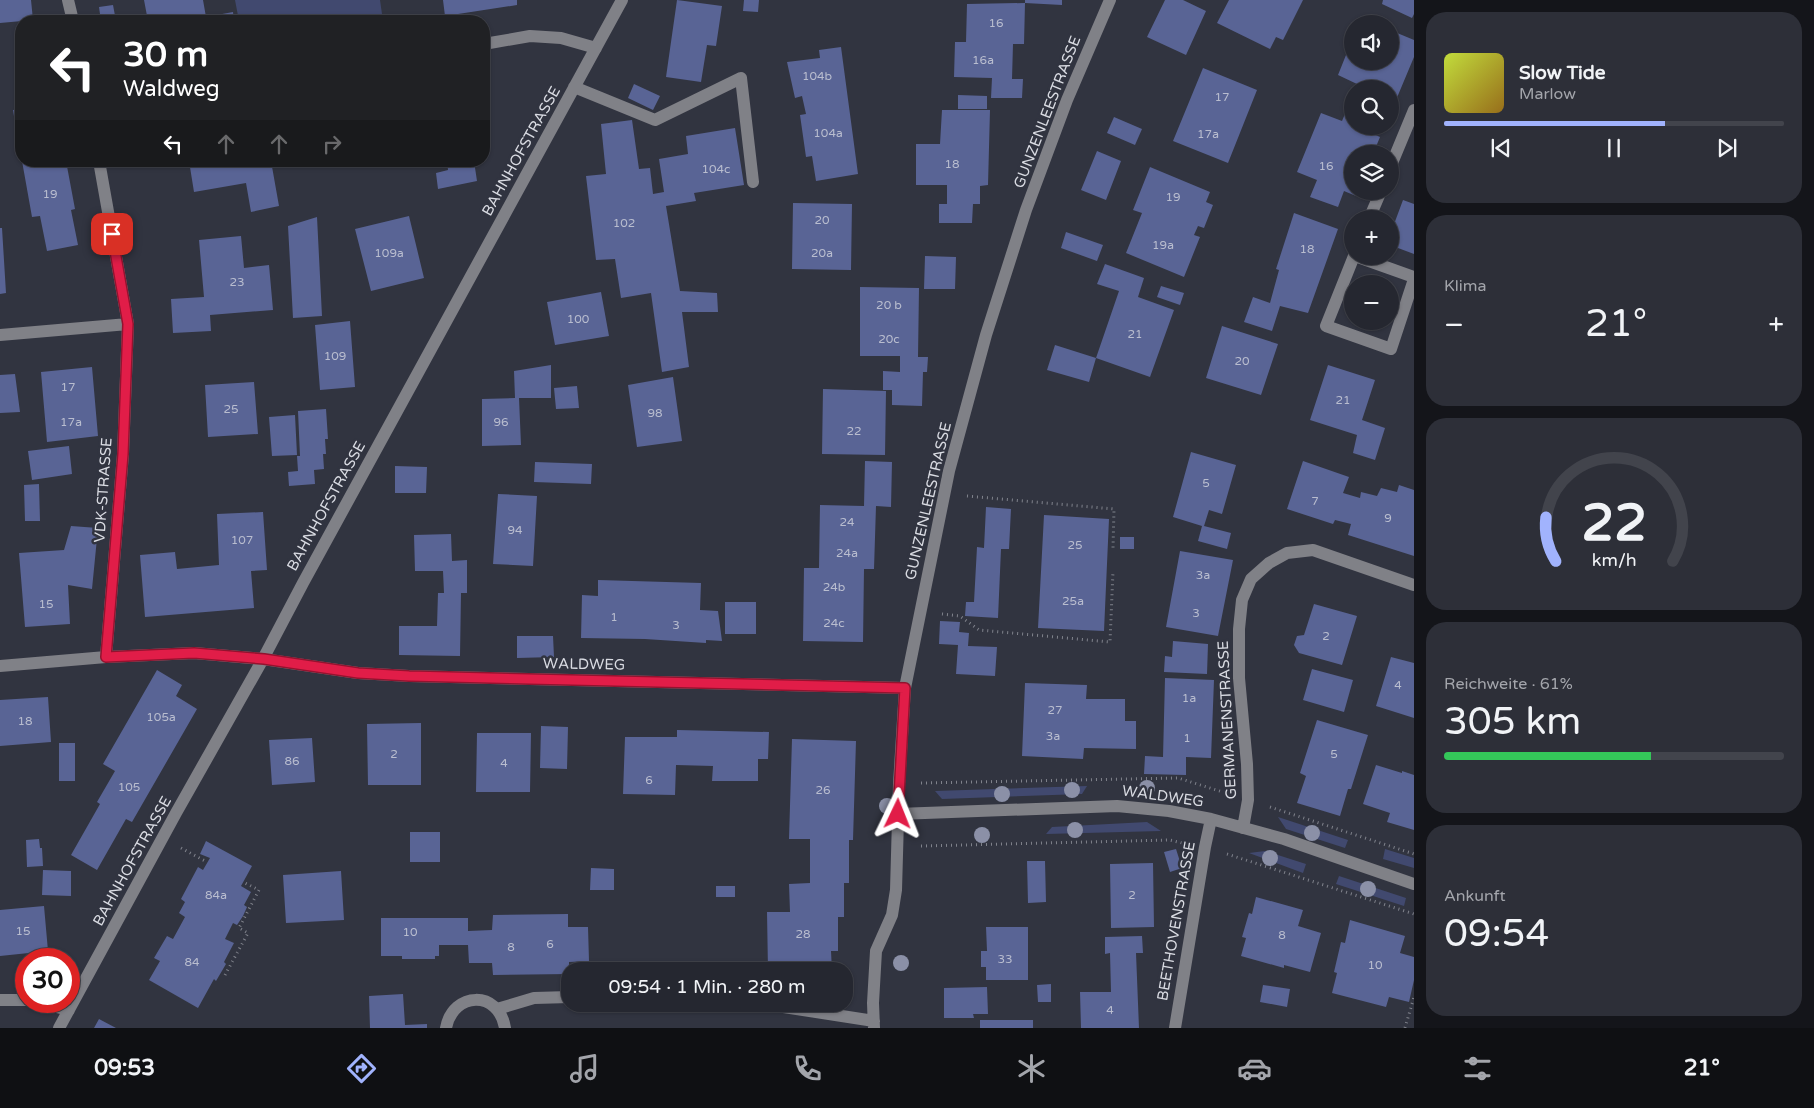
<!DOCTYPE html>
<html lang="de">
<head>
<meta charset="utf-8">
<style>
	:root { --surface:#252730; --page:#2d2f38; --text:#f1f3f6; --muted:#a3a5ab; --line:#42444c; --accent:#a1b3fd }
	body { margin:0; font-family:"Varela Round",sans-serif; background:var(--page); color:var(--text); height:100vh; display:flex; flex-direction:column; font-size:19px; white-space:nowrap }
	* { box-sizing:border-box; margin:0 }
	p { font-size:16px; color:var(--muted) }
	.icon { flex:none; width:28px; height:28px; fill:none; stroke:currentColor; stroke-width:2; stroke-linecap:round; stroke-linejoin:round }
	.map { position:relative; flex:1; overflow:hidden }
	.side { display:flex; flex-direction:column; gap:12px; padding:12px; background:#14151a; width:400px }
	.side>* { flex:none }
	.top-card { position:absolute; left:15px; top:15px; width:475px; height:152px; border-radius:20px; box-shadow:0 1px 4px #0004,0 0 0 1px var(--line); background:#202124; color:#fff; overflow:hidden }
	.controls { position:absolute; left:1344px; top:15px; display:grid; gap:10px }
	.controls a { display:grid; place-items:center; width:55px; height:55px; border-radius:50%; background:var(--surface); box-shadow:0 1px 4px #0004,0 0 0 1px var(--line); font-size:25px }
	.speed { position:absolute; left:15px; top:948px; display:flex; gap:10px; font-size:25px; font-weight:700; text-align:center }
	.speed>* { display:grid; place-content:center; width:65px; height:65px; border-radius:50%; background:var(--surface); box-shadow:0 1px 4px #0004,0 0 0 1px var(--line); line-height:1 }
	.speed .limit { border:8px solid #d22; background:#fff; color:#111 }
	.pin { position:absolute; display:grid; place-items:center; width:42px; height:42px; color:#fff; margin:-21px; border-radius:10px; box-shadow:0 2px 8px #0006 }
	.me { position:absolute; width:55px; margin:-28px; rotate:2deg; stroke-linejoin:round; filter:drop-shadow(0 0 4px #0008) }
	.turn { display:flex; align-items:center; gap:18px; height:105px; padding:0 25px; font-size:22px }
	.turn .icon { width:65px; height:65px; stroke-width:2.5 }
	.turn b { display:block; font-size:35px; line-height:42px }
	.lanes { display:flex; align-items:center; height:48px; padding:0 25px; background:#0003; justify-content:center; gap:25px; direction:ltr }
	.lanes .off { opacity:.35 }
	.big { font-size:38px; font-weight:600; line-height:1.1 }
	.side .widget { flex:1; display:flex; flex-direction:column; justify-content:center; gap:8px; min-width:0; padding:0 18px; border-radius:20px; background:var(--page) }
	.side .dial { align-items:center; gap:0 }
	.dial svg { height:130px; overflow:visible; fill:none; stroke:var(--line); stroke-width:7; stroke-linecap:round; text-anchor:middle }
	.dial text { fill:var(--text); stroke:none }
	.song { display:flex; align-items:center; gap:15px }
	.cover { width:60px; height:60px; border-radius:8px; background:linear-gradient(135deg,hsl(70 70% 55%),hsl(40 70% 35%)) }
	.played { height:5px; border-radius:2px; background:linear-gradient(90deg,var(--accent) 65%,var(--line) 65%) }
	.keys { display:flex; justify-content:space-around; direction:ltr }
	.heat { display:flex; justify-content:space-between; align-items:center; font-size:28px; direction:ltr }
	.charge { height:8px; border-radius:4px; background:linear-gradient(90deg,#34c759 61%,var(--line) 0) }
	.trip { position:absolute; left:561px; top:962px; width:292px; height:50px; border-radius:20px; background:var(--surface); box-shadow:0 1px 4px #0004,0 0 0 1px var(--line); font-weight:600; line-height:50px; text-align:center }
	.tab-bar { display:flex; height:80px; justify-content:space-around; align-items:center; background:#0f1013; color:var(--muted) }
	.tab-bar .icon { width:35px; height:35px }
	.tab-bar .on { color:var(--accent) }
	.tab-bar b { font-size:22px; color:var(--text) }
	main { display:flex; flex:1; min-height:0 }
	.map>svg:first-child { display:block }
	.green { fill:#41496f }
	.building { fill:#596495 }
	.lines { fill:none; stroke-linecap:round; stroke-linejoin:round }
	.path { stroke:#80838c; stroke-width:3; stroke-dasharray:1 4; stroke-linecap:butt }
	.minor { stroke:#808187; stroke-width:12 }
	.tree { fill:#8b90a7 }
	.route-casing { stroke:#92132f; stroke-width:12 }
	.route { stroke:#e11d48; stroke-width:9 }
	.labels { text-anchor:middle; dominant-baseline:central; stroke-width:5; stroke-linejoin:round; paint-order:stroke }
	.number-label { font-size:12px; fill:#b9bdcf }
	.street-label { font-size:15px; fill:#d9dbe2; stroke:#313440 }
</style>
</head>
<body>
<main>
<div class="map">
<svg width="1414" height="1028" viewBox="0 0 1414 1028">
	<rect width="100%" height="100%" fill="#313440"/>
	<path class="green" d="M235,0h145l3,21h-144z
		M1087,786l-5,8 -140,5 -7,-8z
		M1278,817l70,23 -3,8 -59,-19z
		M1147,822l14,9 -115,3 6,-7z
		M1385,849l29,9v10l-31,-9z
		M1265,851l41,13 -3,9 -54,-20z
		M1339,876l67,22 -2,8 -68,-22z"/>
	<path class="building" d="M0,0h31l2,20 -33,3z
		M144,0h59l3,17 27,-5 1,9h-86z
		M443,0h74v5l-72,11z
		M677,0l45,6 -6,40 -9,-1 -6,37 -35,-5z
		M744,0h15l-1,12 -15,-1z
		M1025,0h37v5l-37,-2z
		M1165,0h18l23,11 -20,44 -39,-18z
		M1229,0h74l-20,40 -7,-3 -6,12 -53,-26z
		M1383,0h31v14l-2,4 -30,-14z
		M1025,3l-1,41h-11l-1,35h11l-1,19h-31l1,-20 -38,-1 1,-35h11l1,-38z
		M113,5l3,16h-15l-2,-14z
		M1390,30l24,10v17l-18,43 -6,-2v-9h-34l1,-5 -19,-9 14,-35v21h38z
		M841,47l17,127 -42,7 -4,-25 -6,1 -6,-42 6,-1 -4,-18 -7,2 -8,-36 33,-4 -1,-8z
		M1203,68l54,22 -29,73 -55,-22z
		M634,84l26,12 -7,14 -25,-12z
		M958,95l29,1v13h-29z
		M1352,97v29h22l-3,7 9,4 -7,17h-21v37h6l-2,5 -12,-5 -6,16 -28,-10 7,-17 -20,-8 24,-59 21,8z
		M484,107l4,23 -4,1z
		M21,109v44h-1l-7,-43z
		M942,110h48l-2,75 -8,1v18h-7l-1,19h-33v-19h8v-19h-31v-41h24z
		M1114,117l28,12 -7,16 -28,-12z
		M632,120l7,49 11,-1 3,26 11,-2 -5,-33 29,-5 -2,-18 49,-8 9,57 -50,8 2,8 -30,5 14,85 37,2 1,19h-36l7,55 -27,5 -11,-79 -30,5 -6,-39 -19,1 -10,-84 20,-2 -5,-50z
		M1097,151l24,10 -15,39 -25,-10z
		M22,161h44l9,48 -4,1 7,35 -31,6 -7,-35 -8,1z
		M189,161h82l8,45 -28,6 -5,-29 -52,9z
		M447,161h27l3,20 -39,8 -2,-16 12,-3z
		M1150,167l60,25 -4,10 7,3 -9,23 -6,-2 -4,9 6,2 -16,40 -58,-24 16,-40 -9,-3z
		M1403,200l11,4v50l-24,-9v-10z
		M793,203l59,1 -1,66 -59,-1z
		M1294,213l44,16 -30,84 -28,-7 -8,25 -28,-9 9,-25 17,6 9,-33 -3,-1z
		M409,216l15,62 -53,13 -16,-62z
		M317,217l5,99 -29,2 -5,-92z
		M0,228h2l4,65 -6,1z
		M1066,232l37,13 -6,16 -36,-13z
		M241,236l3,32 25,-3 4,45 -63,5 1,16 -38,2 -2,-34 33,-2 -5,-57z
		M925,256l31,1 -1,32h-31z
		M1105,264l39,14 -6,19 36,13 -24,67 -54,-19 23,-67 -22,-7z
		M1161,286l23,7 -4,12 -23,-8z
		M860,287l59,1 -1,69h10l-1,15h-4l-1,34 -30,-1v-15h-9v-19l17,1v-16h-40z
		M601,292l8,44 -54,9 -8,-43z
		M350,321l5,66 -35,3 -5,-65z
		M1222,326l56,18 -17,51 -55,-17z
		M1055,345l41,13 -7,24 -42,-12z
		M551,365v33h-32l2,47 -39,1v-47l33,-1 -1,-27z
		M1328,365l47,15 -13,40 23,8 -10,32 -22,-7 4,-18 -47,-15z
		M92,367l6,69 -51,6 -6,-70z
		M15,374l5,38 -20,1v-38z
		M673,377l9,64 -45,6 -9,-62z
		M254,382l4,52 -50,3 -3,-52z
		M577,386l2,22 -23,1 -2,-21z
		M823,389l63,2 -1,64 -63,-1z
		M326,409l2,30h-3l1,15h-3l1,15 -10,1 1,14 -26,2 -1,-14 10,-1 -1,-15h3l-2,-45z
		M295,415l2,40 -25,1 -3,-39z
		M69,446l3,28 -40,6 -4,-29z
		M1191,452l45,13 -14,49 -13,-4 -5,16 27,7 -4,16 -29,-8 4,-15 -29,-9z
		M865,461l27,1 -1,45 -15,-1 -2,63h-10l-1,73 -60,-1 1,-73h15l1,-63 44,1z
		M1303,461l46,16 -6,16 17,5 1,-6 16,4 4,-8 16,4 2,-7 15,5v66l-66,-21 3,-11 -16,-4 -2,4 -46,-15z
		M535,462l57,2 -1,20 -57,-2z
		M395,466l32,1 -1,26h-31z
		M39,484l1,37h-15l-1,-36z
		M498,494l39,2 -4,70 -40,-2z
		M986,507l25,2 -2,40h-8l-3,69 -33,-2 1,-14h8l3,-55 7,1z
		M263,512l4,58 -16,1 3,37 -109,9 -5,-62 35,-3 2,17 42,-4 -2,-51z
		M1044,515l65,4 -5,112 -66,-3z
		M71,526l27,2 -6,61 -24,-4 2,39 -45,3 -6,-74 45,-3z
		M451,534l1,27 15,-1v33h-6l-1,63 -61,-1v-29h38l1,-33h6l-1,-22h-28l-1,-36z
		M1120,537h14v12h-14z
		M1180,551l53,9 -15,76 -52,-9z
		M598,580l103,3 -1,27 18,1 4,30 -16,-1v3l-61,-4 -64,-1 1,-43 16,1z
		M725,602h31v32h-31z
		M1314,604l43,12 -15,49 -43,-12 -5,-8 3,-9 7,-1z
		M940,621l20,1 -1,10 10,1 -1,13 29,1 -2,29 -39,-2 2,-29 -19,-1z
		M517,636h36l1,21 -37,1z
		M1173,641l35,3 -1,30 -43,-2 1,-16 7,1z
		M1391,657l23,6v55l-38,-12z
		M1312,669l41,11 -9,32 -41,-12z
		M157,670l25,15 -6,11 21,13 -65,113 -6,-3 -29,51 -26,-15 29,-51 -3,-2 18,-31 -12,-7z
		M1165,678l49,2 -3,78 -25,-1v18l-42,-1 1,-18 18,1z
		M1025,683l62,2 -1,14h39v22h11v28l-52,-1 -1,11 -61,-3z
		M48,697l3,45 -51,4v-46z
		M1317,720l51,15 -17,54h-3l-8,27 -43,-13 9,-27 -6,-3z
		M421,723v62h-53l-1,-61z
		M541,726l27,1 -1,42 -27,-1z
		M677,730l92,2 -1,27h-10v22h-46l1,-15 -37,-1 -1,30 -52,-1 2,-57h52z
		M477,733h54l-1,59h-54z
		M312,738l3,44 -43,3 -3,-45z
		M792,739l64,2 -3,99h-4v43h-5v34h-6v34h-7l1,20h-64l-1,-59h23l-1,-28 21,-1v-44h-21z
		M59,743h16v38h-16z
		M1376,765l26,8v-2l12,4v55l-27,-8 3,-9 -27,-9z
		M410,832h30v30h-30z
		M39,839l1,9h2l1,18 -16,1 -1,-27z
		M206,841l46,25 -11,20 10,6 -7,13 3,2 -4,9 -6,9 -4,-2 -8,16 9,4 -10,19 2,2 -10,17 -2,-2 -16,29 -49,-28 11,-19 -6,-3 13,-22 6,3 12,-22 -6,-4 6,-11 -4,-3 17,-32 5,3 7,-12 -10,-4z
		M1176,849l6,19 -12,4 -6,-20z
		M1027,861h18l1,41 -18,1z
		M1153,863l1,64 -43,1 -1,-64z
		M591,868l23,1v21h-24z
		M43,870l28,1v25l-29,-1z
		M341,871l3,49 -58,3 -3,-48z
		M716,886h19v11h-19z
		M1256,897l47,13 -5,16 23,7 -11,39 -26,-7v3l-43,-12 5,-18 -4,-1 7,-24 3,1z
		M44,906l4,45 -48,5v-46z
		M568,914v13h20l1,34 -20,1v12l-76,1 -1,-12h-23l-1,-18h-29v11h-4v3h-33v-3h-21v-38h87v13l24,-1 1,-15z
		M1350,920l55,16 -5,17 14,4v23l-5,22 -20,-5 -3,10 -54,-14 5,-20 -3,-1 7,-30 4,1z
		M986,927h42v53h-42v-13h-5v-16h6z
		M1142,936l1,17h-7l3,75h-58l-1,-36h31l-1,-39 -5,1v-17z
		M1051,984v18h-13l-1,-17z
		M1263,985l27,4 -3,18 -27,-5z
		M987,987l1,27h-15l1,4h-30v-30z
		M403,994l2,31 22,-1v4h-57l-1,-32z
		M99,1019l17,9h-22z
		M980,1020h53v8h-53z"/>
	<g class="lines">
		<path class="path" d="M967,496l147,13 -1,39
			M942,614l18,2 19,14 131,12 3,-71
			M921,783l257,-5 48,15
			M1270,807l144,47
			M921,846l249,-6 12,3
			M181,848l26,14
			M1227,854l187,60
			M225,975l23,-42 -9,-5 20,-38 -16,-8
			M1405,1028l9,-31"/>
		<path class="minor" d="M68,0l5,21
			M484,44l46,-8 31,2 35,10
			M574,87l81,33 86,-42 12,104
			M99,161l29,163 -5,130 -17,203
			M1390,168l24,-58
			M1369,219l12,-28
			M1354,256l-28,70 65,23 23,-70
			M1355,256l59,21
			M0,335l128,-11
			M0,666l106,-9 88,-4 69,6 95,14 51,3 496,12
			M898,814l219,-8 52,5 42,8 73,20 130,45
			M1243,828l5,-28 -1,-36 -8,-86v-49l3,-29 9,-21 18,-16 18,-10 26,-3 101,35
			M0,1000h26
			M31,1001l38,9
			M764,1004l110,17
			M497,1009l37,-11 36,-1
			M59,1028l117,-215 87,-154 40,-76 319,-583
			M446,1028c7,-37 53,-38 59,0
			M874,1028l-1,-25 3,-52 16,-36 4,-25 3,-106 6,-96 44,-217 37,-136 40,-125 41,-110 43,-100
			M1175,1028l30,-181 6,-28"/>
	</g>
	<g class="tree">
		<circle cx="1147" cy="788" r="8"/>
		<circle cx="1072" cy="790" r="8"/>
		<circle cx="1002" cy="794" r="8"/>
		<circle cx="887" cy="806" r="8"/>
		<circle cx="1075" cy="830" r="8"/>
		<circle cx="1312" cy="833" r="8"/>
		<circle cx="982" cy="835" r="8"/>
		<circle cx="1270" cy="858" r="8"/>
		<circle cx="1368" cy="889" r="8"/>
		<circle cx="901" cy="963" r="8"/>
	</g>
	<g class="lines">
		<defs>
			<path id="route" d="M112,234l16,90 -5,130 -17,203 88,-4 70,6 94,14 51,3 496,12 -7,126"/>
		</defs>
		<use href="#route" class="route-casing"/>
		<use href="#route" class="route"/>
	</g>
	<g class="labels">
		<g class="number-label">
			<text x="996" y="23">16</text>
			<text x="983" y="60">16a</text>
			<text x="817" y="76">104b</text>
			<text x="1222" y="97">17</text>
			<text x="828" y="133">104a</text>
			<text x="1208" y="134">17a</text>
			<text x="952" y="164">18</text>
			<text x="1326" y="166">16</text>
			<text x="716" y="169">104c</text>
			<text x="50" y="194">19</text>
			<text x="1173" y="197">19</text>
			<text x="822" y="220">20</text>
			<text x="624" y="223">102</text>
			<text x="1163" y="245">19a</text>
			<text x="1307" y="249">18</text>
			<text x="389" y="253">109a</text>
			<text x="822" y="253">20a</text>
			<text x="237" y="282">23</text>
			<text x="889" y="305">20 b</text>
			<text x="578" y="319">100</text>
			<text x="1135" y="334">21</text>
			<text x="889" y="339">20c</text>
			<text x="335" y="356">109</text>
			<text x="1242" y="361">20</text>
			<text x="68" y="387">17</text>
			<text x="1343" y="400">21</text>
			<text x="231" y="409">25</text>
			<text x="655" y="413">98</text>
			<text x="71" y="422">17a</text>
			<text x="501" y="422">96</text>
			<text x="854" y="431">22</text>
			<text x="1206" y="483">5</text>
			<text x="1315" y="501">7</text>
			<text x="1388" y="518">9</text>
			<text x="847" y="522">24</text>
			<text x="515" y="530">94</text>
			<text x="242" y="540">107</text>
			<text x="1075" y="545">25</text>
			<text x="847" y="553">24a</text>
			<text x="1203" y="575">3a</text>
			<text x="834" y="587">24b</text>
			<text x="1073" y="601">25a</text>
			<text x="46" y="604">15</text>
			<text x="1196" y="613">3</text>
			<text x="614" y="617">1</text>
			<text x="834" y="623">24c</text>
			<text x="676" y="625">3</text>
			<text x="1326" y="636">2</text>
			<text x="1398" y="685">4</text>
			<text x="1189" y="698">1a</text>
			<text x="1055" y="710">27</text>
			<text x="161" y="717">105a</text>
			<text x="25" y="721">18</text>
			<text x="1053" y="736">3a</text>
			<text x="1187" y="738">1</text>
			<text x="394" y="754">2</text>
			<text x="1334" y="754">5</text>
			<text x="292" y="761">86</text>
			<text x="504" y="763">4</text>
			<text x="649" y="780">6</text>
			<text x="129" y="787">105</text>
			<text x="823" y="790">26</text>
			<text x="216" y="895">84a</text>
			<text x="1132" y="895">2</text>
			<text x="23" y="931">15</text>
			<text x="410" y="932">10</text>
			<text x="803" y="934">28</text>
			<text x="1282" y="935">8</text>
			<text x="550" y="944">6</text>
			<text x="511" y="947">8</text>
			<text x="1005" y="959">33</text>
			<text x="192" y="962">84</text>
			<text x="1375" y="965">10</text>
			<text x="1110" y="1010">4</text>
		</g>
		<g class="street-label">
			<text transform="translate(1047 112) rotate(-69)">GUNZENLEESTRASSE</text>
			<text transform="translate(521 151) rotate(-61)">BAHNHOFSTRASSE</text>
			<text transform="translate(103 490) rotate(-86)">VDK-STRASSE</text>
			<text transform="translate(928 501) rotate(-77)">GUNZENLEESTRASSE</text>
			<text transform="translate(326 506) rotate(-61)">BAHNHOFSTRASSE</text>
			<text transform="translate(584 664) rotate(1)">WALDWEG</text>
			<text transform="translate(1227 720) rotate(-93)">GERMANENSTRASSE</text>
			<text transform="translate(1163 796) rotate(8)">WALDWEG</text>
			<text transform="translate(132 861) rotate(-61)">BAHNHOFSTRASSE</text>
			<text transform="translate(1176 921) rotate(-80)">BEETHOVENSTRASSE</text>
		</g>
	</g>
</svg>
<div class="controls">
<a><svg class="icon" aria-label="sound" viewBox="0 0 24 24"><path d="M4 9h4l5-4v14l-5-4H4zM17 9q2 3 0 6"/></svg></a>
<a><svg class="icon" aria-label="search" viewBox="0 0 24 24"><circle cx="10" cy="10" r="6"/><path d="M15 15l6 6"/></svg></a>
<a><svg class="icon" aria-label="layers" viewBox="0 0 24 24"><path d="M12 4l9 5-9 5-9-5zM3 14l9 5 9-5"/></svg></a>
<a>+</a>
<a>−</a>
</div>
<div class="speed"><div class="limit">30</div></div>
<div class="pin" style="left:112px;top:234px;background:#d93025"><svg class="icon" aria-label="arrive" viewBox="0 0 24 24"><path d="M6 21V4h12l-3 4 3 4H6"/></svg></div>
<svg class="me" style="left:898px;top:814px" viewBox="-20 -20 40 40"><path d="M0-17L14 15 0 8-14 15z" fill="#e11d48" stroke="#fff" stroke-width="4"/></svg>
<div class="trip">09:54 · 1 Min. · 280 m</div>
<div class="top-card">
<div class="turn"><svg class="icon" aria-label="left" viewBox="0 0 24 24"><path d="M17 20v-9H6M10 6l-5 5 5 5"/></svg><div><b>30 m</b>Waldweg</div></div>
<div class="lanes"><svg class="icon" aria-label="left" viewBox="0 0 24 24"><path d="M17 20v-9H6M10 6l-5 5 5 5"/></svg><svg class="icon off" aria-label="ahead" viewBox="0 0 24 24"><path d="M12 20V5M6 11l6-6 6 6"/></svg><svg class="icon off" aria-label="ahead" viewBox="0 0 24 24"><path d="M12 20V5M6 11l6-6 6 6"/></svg><svg class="icon off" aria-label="right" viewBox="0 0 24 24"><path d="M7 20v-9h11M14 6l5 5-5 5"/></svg></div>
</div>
</div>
<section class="side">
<div class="widget">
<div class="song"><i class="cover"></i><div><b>Slow Tide</b><p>Marlow</p></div></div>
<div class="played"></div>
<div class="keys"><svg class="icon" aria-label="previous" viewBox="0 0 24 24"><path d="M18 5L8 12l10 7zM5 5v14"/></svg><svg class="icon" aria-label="pause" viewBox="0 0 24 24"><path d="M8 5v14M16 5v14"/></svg><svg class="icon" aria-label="next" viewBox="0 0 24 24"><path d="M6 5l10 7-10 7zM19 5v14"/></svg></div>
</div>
<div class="widget"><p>Klima</p>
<div class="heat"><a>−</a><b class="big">21°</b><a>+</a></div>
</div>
<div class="widget dial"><svg viewBox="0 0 100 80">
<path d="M14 69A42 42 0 1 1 86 69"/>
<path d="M14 69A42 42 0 0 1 8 42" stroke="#a1b3fd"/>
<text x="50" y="56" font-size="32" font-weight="700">22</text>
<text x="50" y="72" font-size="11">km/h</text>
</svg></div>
<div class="widget"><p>Reichweite · 61%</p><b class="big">305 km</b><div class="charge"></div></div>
<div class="widget"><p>Ankunft</p><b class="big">09:54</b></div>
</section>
</main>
<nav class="tab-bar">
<b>09:53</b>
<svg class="icon on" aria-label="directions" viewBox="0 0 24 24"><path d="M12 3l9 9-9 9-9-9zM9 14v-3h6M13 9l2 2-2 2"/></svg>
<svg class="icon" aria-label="music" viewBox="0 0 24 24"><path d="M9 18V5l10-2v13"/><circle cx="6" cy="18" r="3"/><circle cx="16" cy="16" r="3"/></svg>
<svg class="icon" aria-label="phone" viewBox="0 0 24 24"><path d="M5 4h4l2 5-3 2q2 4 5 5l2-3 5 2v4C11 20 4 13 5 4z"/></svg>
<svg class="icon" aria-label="climate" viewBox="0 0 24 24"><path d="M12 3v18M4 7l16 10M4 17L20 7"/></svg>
<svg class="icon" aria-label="car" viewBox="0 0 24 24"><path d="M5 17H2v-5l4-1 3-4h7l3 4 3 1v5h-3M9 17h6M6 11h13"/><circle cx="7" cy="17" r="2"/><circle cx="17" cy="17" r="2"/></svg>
<svg class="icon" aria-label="filters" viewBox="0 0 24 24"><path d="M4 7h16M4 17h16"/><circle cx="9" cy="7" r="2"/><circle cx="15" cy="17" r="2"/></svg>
<b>21°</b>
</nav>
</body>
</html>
